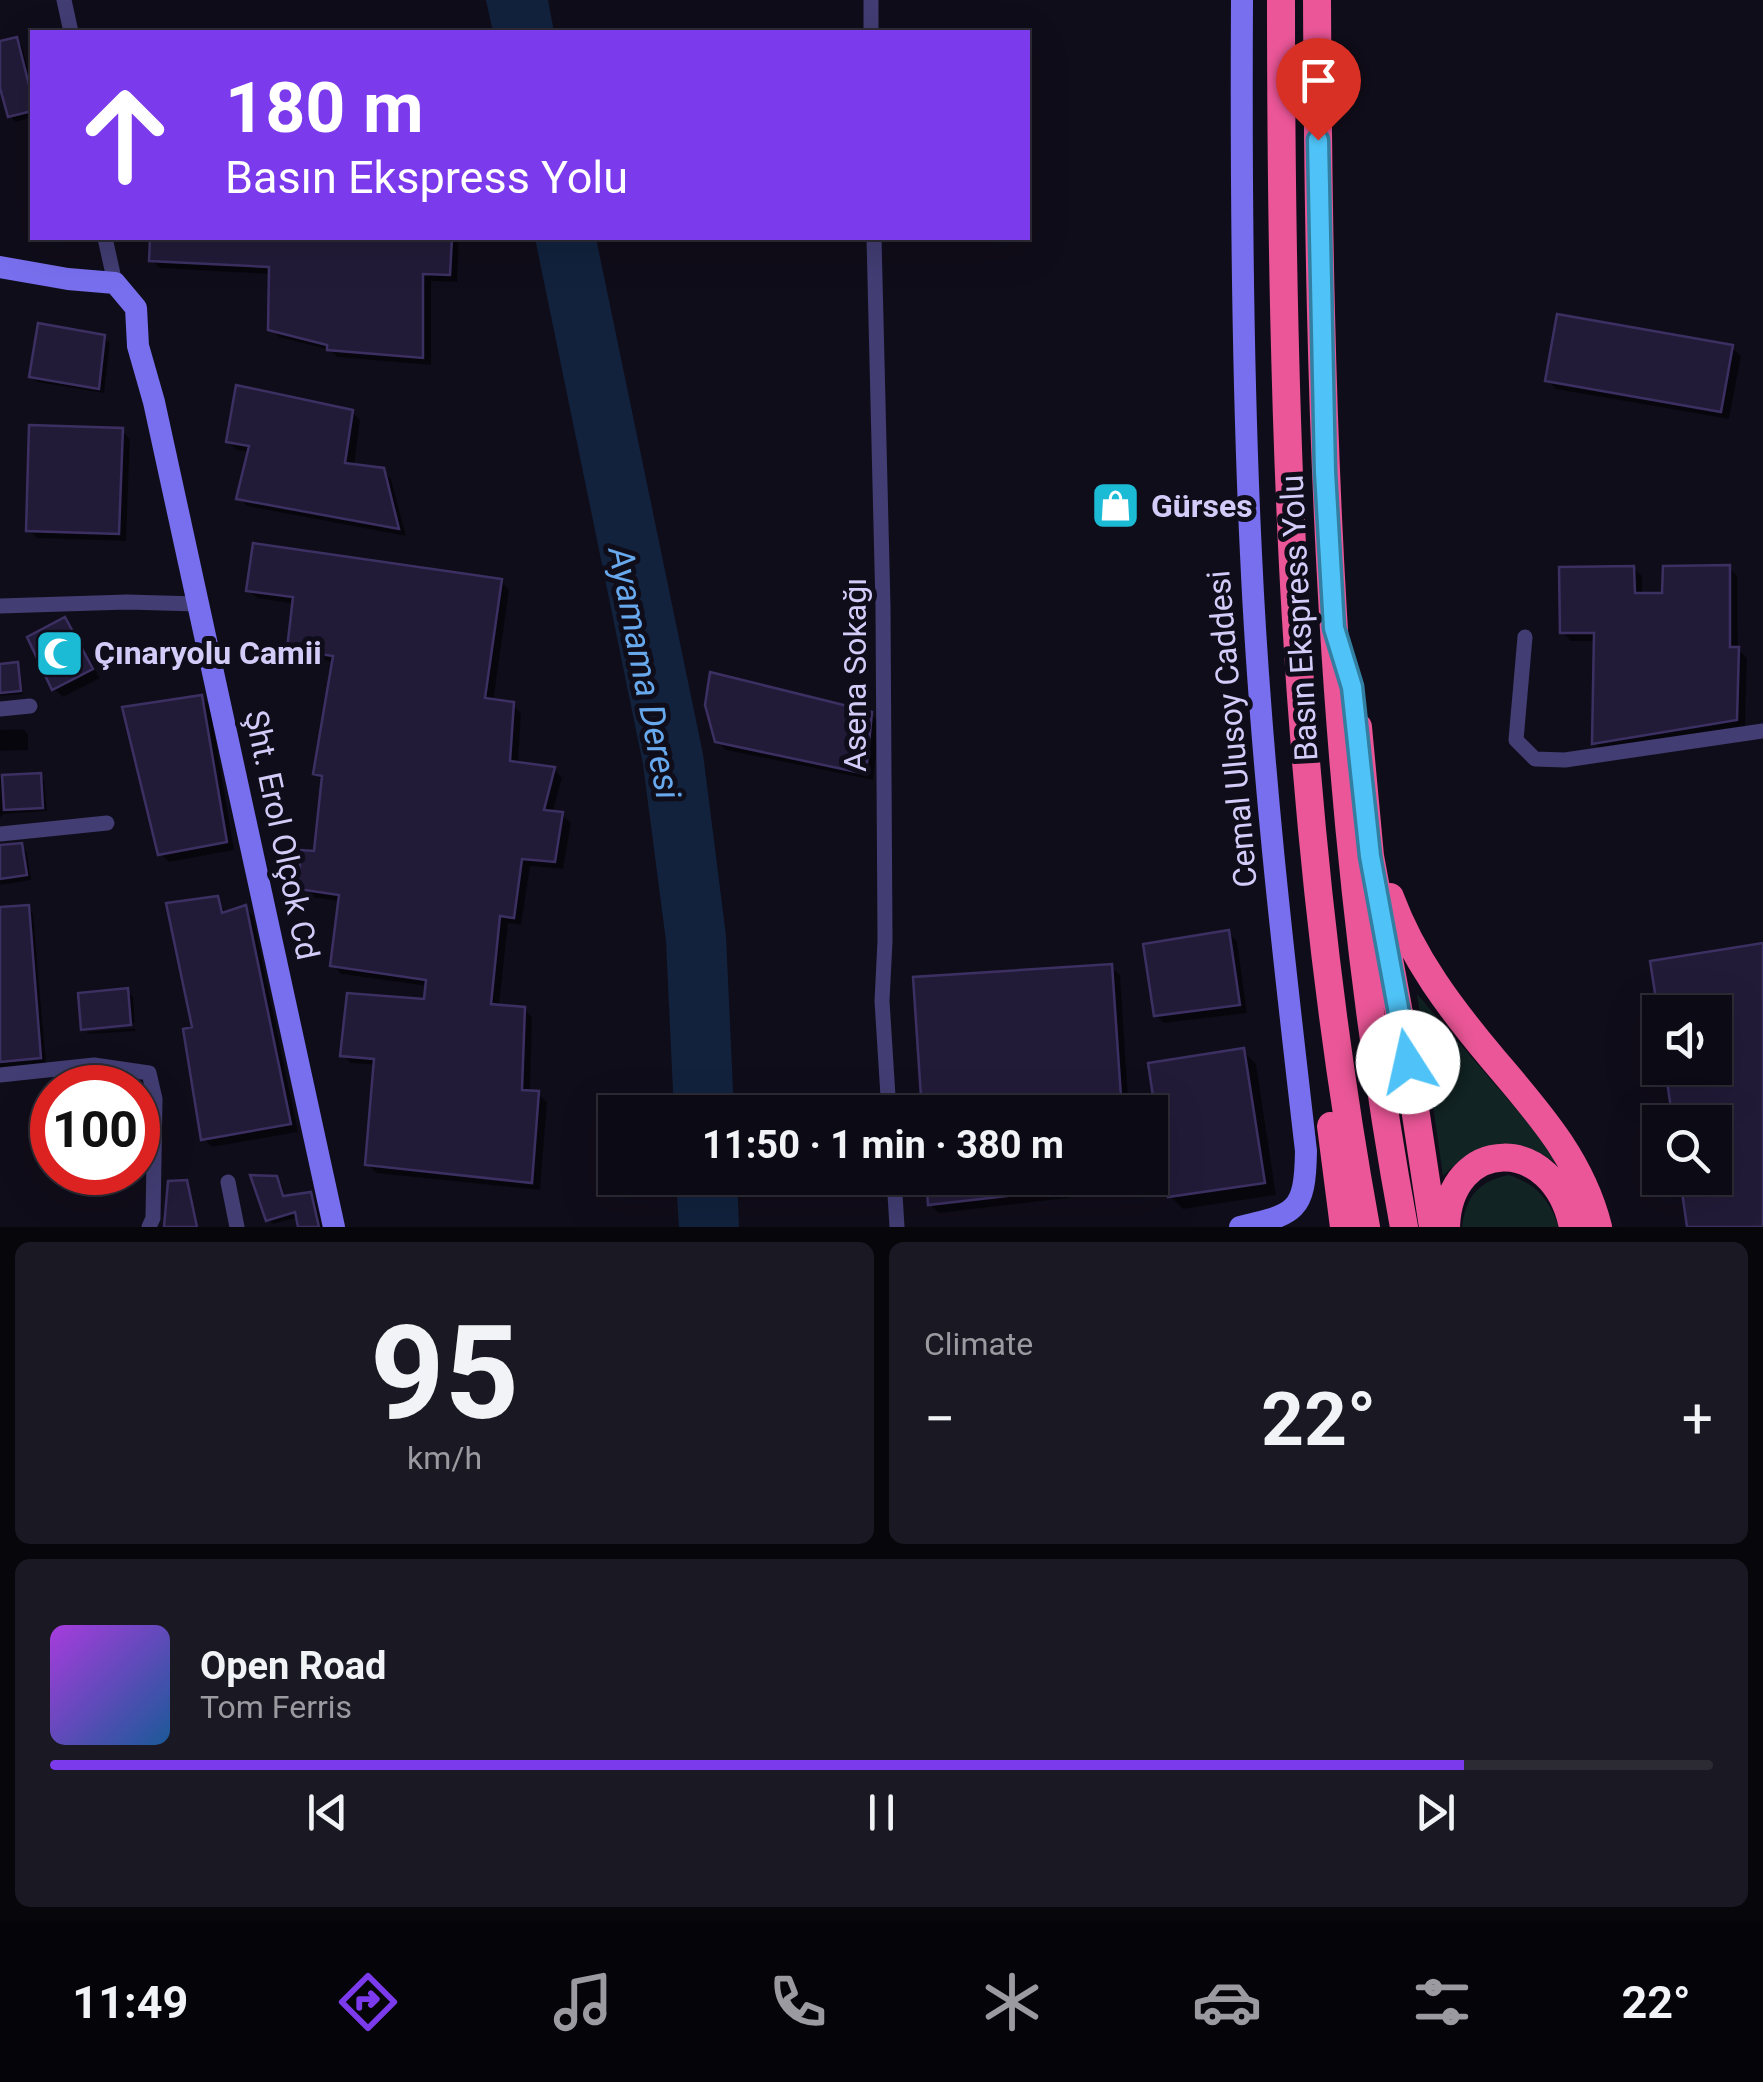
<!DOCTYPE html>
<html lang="en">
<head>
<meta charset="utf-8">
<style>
	:root { --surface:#0c0a14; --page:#1a1822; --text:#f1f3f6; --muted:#9a9aa0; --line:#2c2b34; --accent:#7c3aed }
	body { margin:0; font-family:Roboto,sans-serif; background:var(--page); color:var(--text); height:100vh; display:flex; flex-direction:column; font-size:38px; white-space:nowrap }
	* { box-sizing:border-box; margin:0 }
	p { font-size:32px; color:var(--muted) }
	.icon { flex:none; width:55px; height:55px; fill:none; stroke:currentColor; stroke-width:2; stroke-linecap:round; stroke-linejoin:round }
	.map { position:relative; height:1227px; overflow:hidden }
	.details { display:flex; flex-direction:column; gap:15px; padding:15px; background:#07060b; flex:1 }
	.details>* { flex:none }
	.guide { position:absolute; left:30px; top:30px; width:1000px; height:210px; border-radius:0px; box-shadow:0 10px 40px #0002,0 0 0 2px var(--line); background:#7c3aed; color:#fff; overflow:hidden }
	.fabs { position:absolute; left:1642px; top:995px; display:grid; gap:20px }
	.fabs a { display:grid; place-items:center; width:90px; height:90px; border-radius:0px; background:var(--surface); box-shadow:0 10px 40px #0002,0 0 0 2px var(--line); font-size:50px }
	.speed { position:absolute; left:30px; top:1065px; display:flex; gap:20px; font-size:50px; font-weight:700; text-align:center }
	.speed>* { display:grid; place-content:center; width:130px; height:130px; border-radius:50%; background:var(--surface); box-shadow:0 10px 40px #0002,0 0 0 2px var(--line); line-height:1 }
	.speed .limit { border:15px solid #d22; background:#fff; color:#111 }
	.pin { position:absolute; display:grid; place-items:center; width:85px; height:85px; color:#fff; margin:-102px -42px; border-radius:50% 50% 50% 0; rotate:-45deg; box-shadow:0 0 10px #0007 }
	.pin .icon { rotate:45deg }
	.me { position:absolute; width:110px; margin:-55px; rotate:350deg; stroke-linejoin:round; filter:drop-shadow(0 0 8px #0008) }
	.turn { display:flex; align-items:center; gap:35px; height:210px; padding:0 30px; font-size:45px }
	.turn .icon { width:130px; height:130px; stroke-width:2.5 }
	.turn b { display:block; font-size:70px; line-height:85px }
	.big { font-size:75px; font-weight:700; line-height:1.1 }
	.details .tile { flex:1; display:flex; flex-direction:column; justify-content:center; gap:15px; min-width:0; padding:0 35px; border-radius:15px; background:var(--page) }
	.details .dial { align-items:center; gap:0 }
	.dial b { font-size:130px; line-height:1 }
	.song { display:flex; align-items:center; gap:30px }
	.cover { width:120px; height:120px; border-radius:15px; background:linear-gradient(135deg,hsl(280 70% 55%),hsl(210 70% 35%)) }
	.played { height:10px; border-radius:5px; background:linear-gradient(90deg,var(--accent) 85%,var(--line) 85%) }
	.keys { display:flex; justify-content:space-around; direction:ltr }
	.heat { display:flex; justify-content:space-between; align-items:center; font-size:55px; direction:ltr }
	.details .tiles { flex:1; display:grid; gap:15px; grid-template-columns:1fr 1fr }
	.tile:last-child { grid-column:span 2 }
	.trip { position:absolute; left:598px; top:1095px; width:570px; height:100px; border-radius:0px; background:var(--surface); box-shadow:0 10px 40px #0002,0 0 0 2px var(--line); font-weight:700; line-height:100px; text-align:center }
	.dock { display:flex; height:160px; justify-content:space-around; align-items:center; background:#050408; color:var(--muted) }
	.dock .icon { width:70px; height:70px }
	.dock .selected { color:var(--accent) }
	.dock b { font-size:45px; color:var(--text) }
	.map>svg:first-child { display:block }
	.green { fill:#112323 }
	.water { fill:#12223d }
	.shadow { fill:#0007 }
	.building { fill:#221b38; stroke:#3c3062; stroke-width:2.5 }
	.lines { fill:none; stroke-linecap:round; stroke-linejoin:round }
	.street { stroke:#423d73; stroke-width:15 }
	.secondary { stroke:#776fed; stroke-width:22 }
	.highway { stroke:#ea5697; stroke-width:28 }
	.route-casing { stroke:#337fa1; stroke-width:25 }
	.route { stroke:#4fc3f7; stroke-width:18 }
	.labels { text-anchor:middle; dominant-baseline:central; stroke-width:10; stroke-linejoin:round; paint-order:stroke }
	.poi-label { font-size:32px; font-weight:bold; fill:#d3ccf9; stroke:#100d1a; text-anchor:start }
	.street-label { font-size:32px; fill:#d3ccf9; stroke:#100d1a }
	.water-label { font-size:35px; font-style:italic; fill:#67a9ec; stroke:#100d1a }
</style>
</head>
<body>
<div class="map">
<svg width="1763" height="1227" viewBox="0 0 1763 1227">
	<rect width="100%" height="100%" fill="#100d1a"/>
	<path class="green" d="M1417,994l113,131 32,43c-42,-35 -81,-31 -119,8z
		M1509,1175c28,10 40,24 50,52h-97c4,-30 16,-46 47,-52z"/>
	<path class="water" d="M486,0h62l6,32h-61z
		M535,238h61l107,516 23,182 8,176h-60l-8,-171 -23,-177z
		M676,1178h61l2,49h-60z"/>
	<path class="shadow" d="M16,40l6,6 10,39v32l-16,5 -6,-6 -10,-38v-34z
		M153,238h306l-2,44 -26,-1v84l-94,-8 -7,-7 -51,-13 -8,-8v-55l-111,-6 -9,-8z
		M104,337l6,6 -6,50 -67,-11 -6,-6z
		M1732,348l9,8 -12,63 -173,-30 -8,-8z
		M352,412l8,8 -6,46 28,4 9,9 15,57 -159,-30 -8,-8 11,-46 -13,-2 -9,-8z
		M122,431l8,8 -4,102 -89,-3 -9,-8z
		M1729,567l8,9 1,73 9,9 -2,70 -142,23 -9,-8 2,-102h-25l-9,-9 71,-64 9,8v20h23z
		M501,581l8,9 -16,112 19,3 9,8 -3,51 36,5 8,9 -10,36 10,1 9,8 -8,46 -33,-3 -9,59 -13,-2 -9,84 25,2 8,8 -2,76 8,1 9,8 -7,88 -164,-17 -8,-9 8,-99 -25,-2 -8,-8 83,-53 2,-16 -87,-12 -8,-9 8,-64 -32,-4 -8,-9 15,-34 8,-72 -9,-8 19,-112 -36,-6 -9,-8 6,-44 -38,-6 -9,-8z
		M65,620l8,9 27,49 -37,19 -9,-8 -24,-51z
		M17,664l3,4 3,26 -23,2v-30z
		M202,697l8,9 24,144 -65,12 -9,-9z
		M871,714l9,8 -7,58 -147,-30 -9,-9z
		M23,729l5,5v16l-28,1v-21z
		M40,775l4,5 3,31 -44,3 -3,4v-40z
		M0,846h21l6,6 4,28 -31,5z
		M217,899l10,15 18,-7 8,9 45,216 -86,15 -9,-9 -8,-110z
		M28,908l5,6 13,149 -46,4v-157z
		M1228,933l9,8 10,72 -83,10 -8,-8z
		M1763,945v282h-74l-7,-49h33v-56h-40l-8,-54h48v-56l-55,2 -7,-51z
		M1111,967l9,8 9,137h-205l-8,-133z
		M127,991l6,6 2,26 -52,5 -3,-33z
		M135,1028l1,3 -47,3 -3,-2z
		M1243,1051l13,13 20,131 -93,14 -13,-13z
		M929,1178h205l1,12 -196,23 -9,-9z
		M276,1179l6,5 3,14 25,-4 5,6 7,27h-22l-2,-10 -25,7 -5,-5z"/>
	<path class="building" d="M17,37l15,60v14l-24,6 -8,-29v-47z
		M150,238h302l-2,37 -27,-1v84l-96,-8v-5l-59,-15 1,-63 -120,-6z
		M1557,314l176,31 -12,67 -176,-31z
		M38,323l67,12 -6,54 -70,-12z
		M236,385l117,25 -8,53 39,5 15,61 -163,-30 13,-53 -23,-4z
		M29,425l94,3 -4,106 -93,-3z
		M253,543l249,36 -17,119 29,4 -4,59 45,6 -11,43 19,2 -8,50 -33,-3 -8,59 -14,-2 -9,88 34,3 -3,83 17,1 -7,92 -167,-18 9,-106 -34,-3 7,-63 77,6 2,-19 -96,-14 9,-71 -41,-6 3,-39 13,1 8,-75 -9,-2 20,-118 -46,-7 6,-52 -47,-6z
		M1730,565v82h9l-2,73 -145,24 2,-111h-34l-1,-66 75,-1 1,27h27l1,-27z
		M65,617l28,52 -41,21 -25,-53z
		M18,662l3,29 -21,2v-29z
		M710,672l162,40 -6,62 -151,-32 -10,-37z
		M202,695l25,147 -69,13 -36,-148z
		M41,773l2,35 -39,2 -2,-35z
		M22,843l5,32 -27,4v-34z
		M218,896l4,17 24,-8 45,219 -90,16 -18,-111 9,-2 -26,-124z
		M29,905l12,153 -41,4v-155z
		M1229,930l11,75 -86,11 -11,-72z
		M1763,943v284h-76l-7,-49h35v-56h-42l-8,-54h50v-56h-57l-8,-51z
		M1112,964l10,148h-200l-9,-135z
		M128,988l3,37 -50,5 -3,-37z
		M1244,1048l21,135 -97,14 -20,-134z
		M250,1175l27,1 6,20 28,-4 8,35h-21l-3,-15 -29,9z
		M926,1178h169v8l-167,19z
		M187,1180l10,47h-33l4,-46z"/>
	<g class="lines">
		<path class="street" d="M64,0l7,32
			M871,0v32
			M105,238l10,45
			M874,238l9,369 2,334 -3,60 7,111
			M0,606l127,-4 71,2
			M1525,637l-9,103 19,19 30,1 198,-29
			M0,709l30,-3
			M0,834l107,-11
			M0,1075l94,-10 55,8 6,26 -2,119 -4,9
			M894,1178l3,49
			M228,1182l9,45"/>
		<path class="secondary" d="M0,267l68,12 47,4 21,25 2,38 16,56 180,825
			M1240,1227c56,-13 65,-15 66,-76 -23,-198 -46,-397 -55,-597 -9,-184 -10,-369 -9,-554"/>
		<path class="highway" d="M1281,0c0,411 11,822 85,1227
			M1317,0c2,411 12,822 87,1227
			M1358,727l12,129 38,206 25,165
			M1390,897c23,62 61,112 103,162 44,52 88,100 105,168
			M1331,1126l13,101
			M1446,1227c3,-91 108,-94 127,0"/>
	</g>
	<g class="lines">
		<defs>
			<path id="route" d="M1318,140l7,332 9,156 18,59 18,169 38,206"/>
		</defs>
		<use href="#route" class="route-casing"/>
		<use href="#route" class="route"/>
	</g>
	<defs>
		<symbol id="shop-square" viewBox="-11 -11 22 22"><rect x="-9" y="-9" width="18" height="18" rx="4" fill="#1bbbd6" stroke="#100d1a"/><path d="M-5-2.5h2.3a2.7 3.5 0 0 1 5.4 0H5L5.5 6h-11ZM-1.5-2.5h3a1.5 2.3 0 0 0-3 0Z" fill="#fff"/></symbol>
		<symbol id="mosque-square" viewBox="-11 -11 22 22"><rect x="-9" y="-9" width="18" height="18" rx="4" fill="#1bbbd6" stroke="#100d1a"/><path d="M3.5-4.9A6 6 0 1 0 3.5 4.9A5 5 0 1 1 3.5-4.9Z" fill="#fff"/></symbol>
	</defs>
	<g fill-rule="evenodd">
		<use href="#shop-square" x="1088" y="478" width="55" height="55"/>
		<use href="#mosque-square" x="32" y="626" width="55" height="55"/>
	</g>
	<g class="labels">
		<g class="poi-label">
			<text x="1151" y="506">Gürses</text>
			<text x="94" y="653">Çınaryolu Camii</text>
		</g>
		<g class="street-label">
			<text transform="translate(1299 618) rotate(-93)">Basın Ekspress Yolu</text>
			<text transform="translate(855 675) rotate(-90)">Asena Sokağı</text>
			<text transform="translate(1232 729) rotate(-95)">Cemal Ulusoy Caddesi</text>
			<text transform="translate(282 835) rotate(78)">Şht. Erol Olçok Cd</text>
		</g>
		<g class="water-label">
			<text transform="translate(644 673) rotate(79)">Ayamama Deresi</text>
		</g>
	</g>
</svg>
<div class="fabs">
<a><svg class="icon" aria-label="sound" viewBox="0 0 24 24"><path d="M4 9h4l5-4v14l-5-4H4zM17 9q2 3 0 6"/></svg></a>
<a><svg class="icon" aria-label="search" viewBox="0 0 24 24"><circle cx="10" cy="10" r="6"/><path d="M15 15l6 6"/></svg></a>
</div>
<div class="speed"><div class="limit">100</div></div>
<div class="pin" style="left:1318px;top:140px;background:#d93025"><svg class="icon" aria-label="arrive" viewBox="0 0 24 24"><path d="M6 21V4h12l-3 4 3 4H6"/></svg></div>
<svg class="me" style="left:1408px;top:1062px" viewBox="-20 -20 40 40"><circle r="19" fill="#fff"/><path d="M0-13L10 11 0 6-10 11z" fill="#4fc3f7"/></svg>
<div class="trip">11:50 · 1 min · 380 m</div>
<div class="guide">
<div class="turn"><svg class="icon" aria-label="ahead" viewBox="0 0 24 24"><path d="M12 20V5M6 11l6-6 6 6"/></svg><div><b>180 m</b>Basın Ekspress Yolu</div></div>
</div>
</div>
<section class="details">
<div class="tiles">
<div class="tile dial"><b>95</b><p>km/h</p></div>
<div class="tile"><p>Climate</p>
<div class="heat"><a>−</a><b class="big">22°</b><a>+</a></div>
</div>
<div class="tile">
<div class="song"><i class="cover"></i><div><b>Open Road</b><p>Tom Ferris</p></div></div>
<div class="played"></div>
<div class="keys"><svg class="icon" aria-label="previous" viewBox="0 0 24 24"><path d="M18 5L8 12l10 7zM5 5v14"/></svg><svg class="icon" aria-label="pause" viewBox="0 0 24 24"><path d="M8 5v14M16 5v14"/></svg><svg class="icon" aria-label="next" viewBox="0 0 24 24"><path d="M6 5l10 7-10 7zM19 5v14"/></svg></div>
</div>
</div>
</section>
<nav class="dock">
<b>11:49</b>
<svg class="icon selected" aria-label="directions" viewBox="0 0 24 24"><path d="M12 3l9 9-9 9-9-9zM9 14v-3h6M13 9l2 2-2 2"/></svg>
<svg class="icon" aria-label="music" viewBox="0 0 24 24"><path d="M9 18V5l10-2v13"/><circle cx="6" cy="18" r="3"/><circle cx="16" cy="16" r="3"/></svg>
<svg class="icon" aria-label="phone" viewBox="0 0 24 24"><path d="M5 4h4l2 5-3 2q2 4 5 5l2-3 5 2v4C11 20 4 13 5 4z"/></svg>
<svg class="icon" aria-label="climate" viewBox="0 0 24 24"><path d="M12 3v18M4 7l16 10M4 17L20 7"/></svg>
<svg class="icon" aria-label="car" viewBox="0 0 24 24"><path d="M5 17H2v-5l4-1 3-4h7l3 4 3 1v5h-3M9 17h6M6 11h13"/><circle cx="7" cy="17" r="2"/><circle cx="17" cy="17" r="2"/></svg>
<svg class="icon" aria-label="filters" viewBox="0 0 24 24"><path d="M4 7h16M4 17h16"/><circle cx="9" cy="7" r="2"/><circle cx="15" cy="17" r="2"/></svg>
<b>22°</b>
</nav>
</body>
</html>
